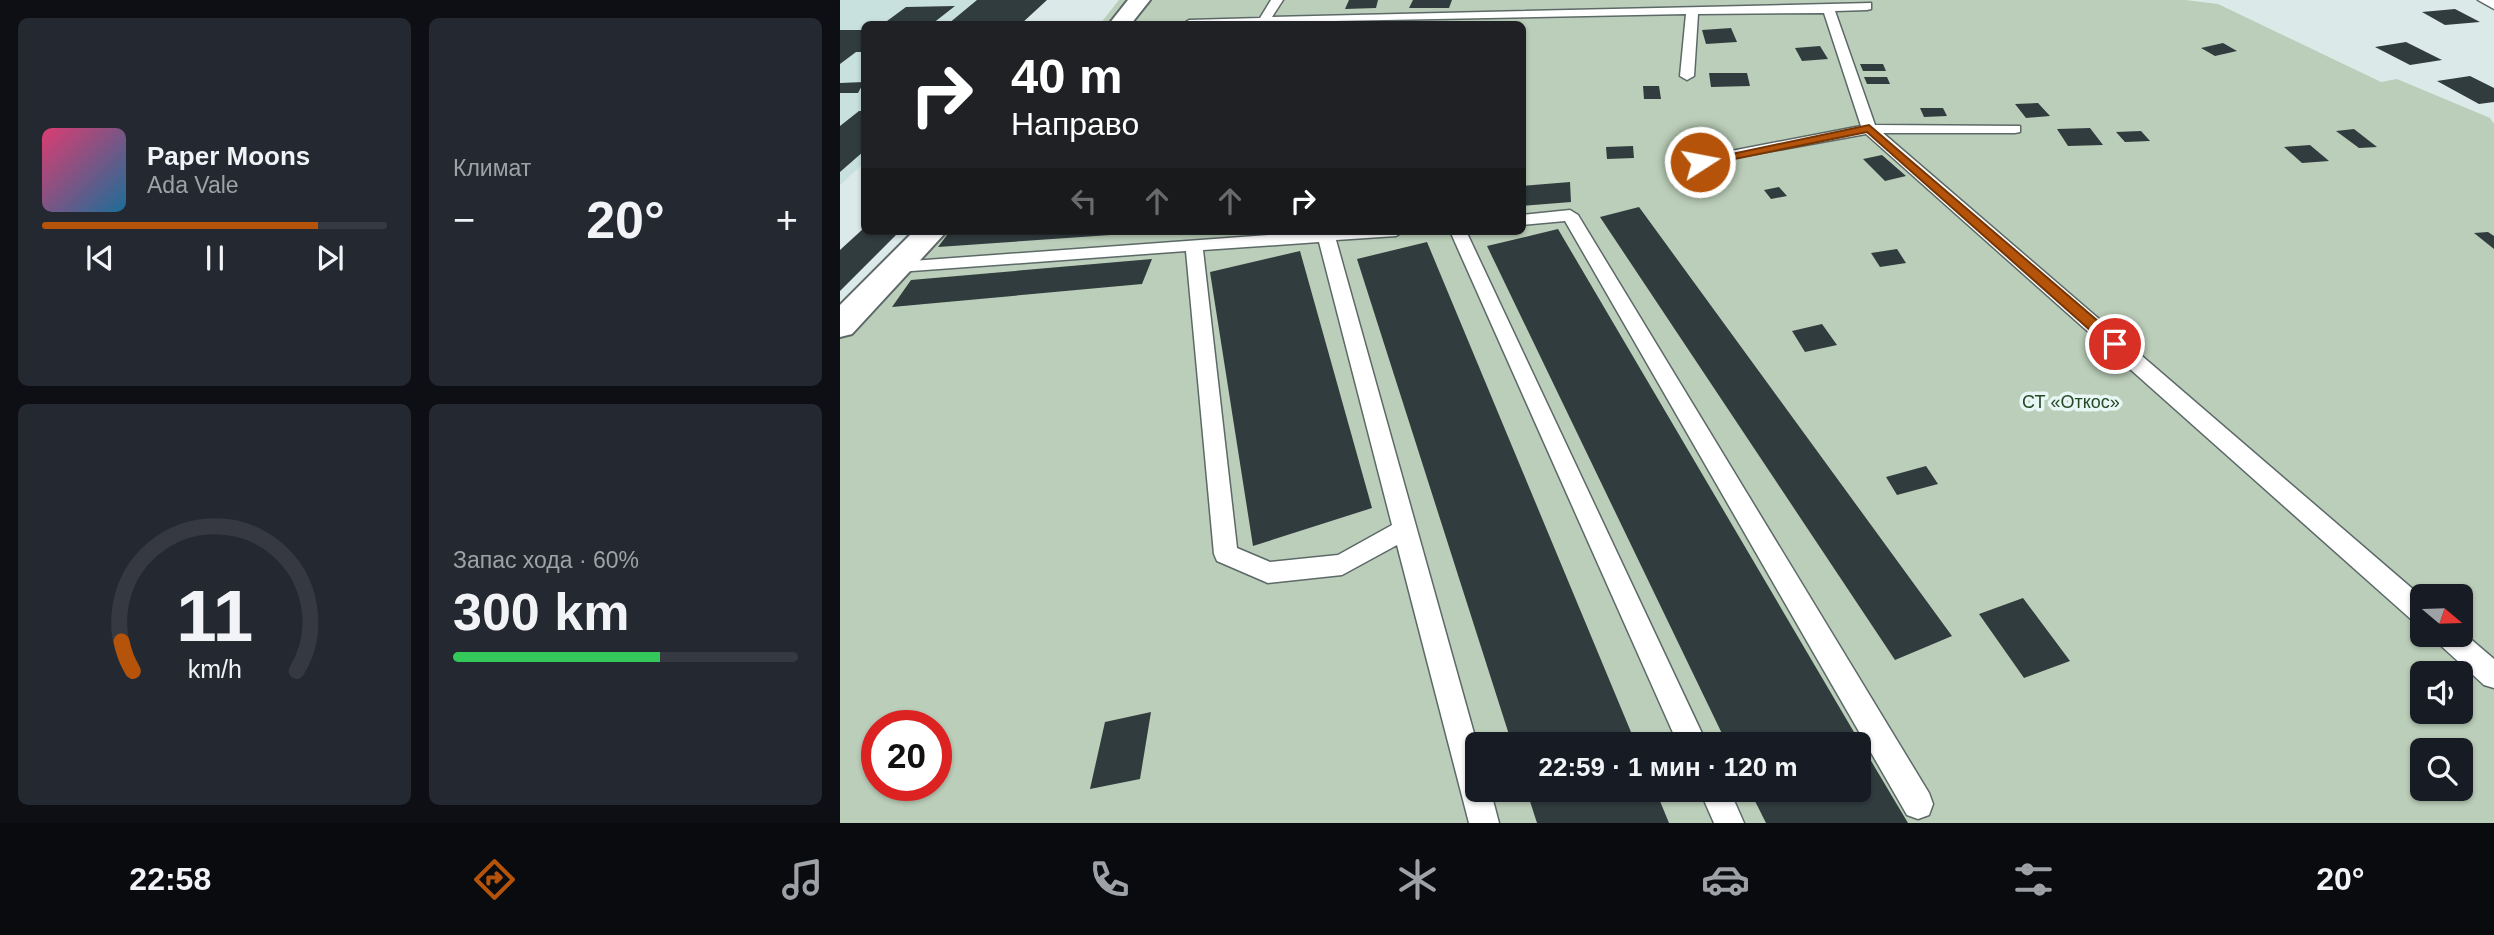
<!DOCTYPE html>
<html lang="ru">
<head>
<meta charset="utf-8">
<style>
	:root { --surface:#171b24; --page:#242831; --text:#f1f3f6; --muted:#9ea1a6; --line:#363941; --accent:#b45309 }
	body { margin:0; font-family:Arial,sans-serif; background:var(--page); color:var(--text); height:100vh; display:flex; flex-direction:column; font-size:26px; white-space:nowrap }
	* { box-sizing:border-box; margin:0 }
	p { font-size:23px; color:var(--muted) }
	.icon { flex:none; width:38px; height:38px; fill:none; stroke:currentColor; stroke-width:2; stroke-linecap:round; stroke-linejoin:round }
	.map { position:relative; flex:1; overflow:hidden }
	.panel { display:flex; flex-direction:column; gap:18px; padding:18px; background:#0d0f14; width:840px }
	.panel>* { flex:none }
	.top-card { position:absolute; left:21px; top:21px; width:665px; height:214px; border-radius:10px; box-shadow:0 2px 5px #0004; background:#202124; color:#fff; overflow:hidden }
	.needle { width:46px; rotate:109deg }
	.controls { position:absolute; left:1570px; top:584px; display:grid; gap:14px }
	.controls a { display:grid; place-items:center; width:63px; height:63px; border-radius:10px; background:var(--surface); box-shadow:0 2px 5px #0004; font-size:35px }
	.speed { position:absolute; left:21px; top:710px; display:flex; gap:14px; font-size:35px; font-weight:700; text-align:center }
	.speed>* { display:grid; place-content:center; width:91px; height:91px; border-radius:50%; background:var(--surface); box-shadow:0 2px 5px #0004; line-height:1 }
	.speed .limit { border:10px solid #d22; background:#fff; color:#111 }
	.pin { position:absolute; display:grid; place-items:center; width:60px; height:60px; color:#fff; margin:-30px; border:4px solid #fff; border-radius:50%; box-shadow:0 2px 7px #0007 }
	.me { position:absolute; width:77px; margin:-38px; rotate:79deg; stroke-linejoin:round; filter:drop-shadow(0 0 5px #0008) }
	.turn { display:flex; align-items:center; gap:24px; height:147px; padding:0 35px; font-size:32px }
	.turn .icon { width:91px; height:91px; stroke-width:2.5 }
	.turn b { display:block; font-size:49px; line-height:60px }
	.lanes { display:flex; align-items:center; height:66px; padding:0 35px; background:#0003; justify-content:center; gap:35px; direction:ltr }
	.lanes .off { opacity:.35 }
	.big { font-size:52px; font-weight:700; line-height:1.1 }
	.panel .widget { flex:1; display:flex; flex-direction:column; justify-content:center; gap:10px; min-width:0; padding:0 24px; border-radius:10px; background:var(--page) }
	.panel .dial { align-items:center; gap:0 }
	.dial svg { height:182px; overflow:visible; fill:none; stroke:var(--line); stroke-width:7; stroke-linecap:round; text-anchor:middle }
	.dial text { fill:var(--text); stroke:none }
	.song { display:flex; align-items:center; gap:21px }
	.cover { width:84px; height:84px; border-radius:10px; background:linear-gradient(135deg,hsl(340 70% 55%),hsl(200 70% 35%)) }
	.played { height:7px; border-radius:4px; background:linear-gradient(90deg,var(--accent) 80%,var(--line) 80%) }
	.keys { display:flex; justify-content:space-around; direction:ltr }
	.heat { display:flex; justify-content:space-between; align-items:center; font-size:38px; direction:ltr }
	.charge { height:10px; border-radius:5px; background:linear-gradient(90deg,#34c759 60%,var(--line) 0) }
	.panel .tiles { flex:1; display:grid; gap:18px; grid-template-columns:repeat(2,1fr) }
	.trip { position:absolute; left:625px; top:732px; width:406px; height:70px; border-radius:10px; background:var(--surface); box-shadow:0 2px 5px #0004; font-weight:700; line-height:70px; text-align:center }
	.menu { display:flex; height:112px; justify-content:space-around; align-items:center; background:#090b0e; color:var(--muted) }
	.menu .icon { width:49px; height:49px }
	.menu .current { color:var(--accent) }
	.menu b { font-size:32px; color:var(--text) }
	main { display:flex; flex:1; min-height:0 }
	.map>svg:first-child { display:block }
	.built { fill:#c8e0de }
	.green { fill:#bbceb9; fill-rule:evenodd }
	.building { fill:#313c3f }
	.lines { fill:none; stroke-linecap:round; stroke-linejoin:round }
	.lane-casing { stroke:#5c6968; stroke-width:3 }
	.street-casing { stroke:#5c6968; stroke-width:4 }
	.lane { fill:#fff; fill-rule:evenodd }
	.street { fill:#fff; fill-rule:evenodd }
	.route { fill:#b45309; stroke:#753606; stroke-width:2 }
	.labels { text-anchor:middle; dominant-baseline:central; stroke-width:7; stroke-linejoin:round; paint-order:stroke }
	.park-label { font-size:18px; fill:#254924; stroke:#e8f7f5 }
</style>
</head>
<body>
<main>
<section class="panel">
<div class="tiles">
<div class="widget">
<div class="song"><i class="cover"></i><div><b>Paper Moons</b><p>Ada Vale</p></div></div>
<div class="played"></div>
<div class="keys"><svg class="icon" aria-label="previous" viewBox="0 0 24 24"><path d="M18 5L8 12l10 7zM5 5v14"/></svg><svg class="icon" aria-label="pause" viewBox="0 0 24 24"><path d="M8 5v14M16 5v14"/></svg><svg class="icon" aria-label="next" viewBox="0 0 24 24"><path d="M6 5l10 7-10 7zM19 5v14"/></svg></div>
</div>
<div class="widget"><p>Климат</p>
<div class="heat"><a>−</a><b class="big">20°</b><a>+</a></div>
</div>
<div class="widget dial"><svg viewBox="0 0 100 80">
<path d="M14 69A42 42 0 1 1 86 69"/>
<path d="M14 69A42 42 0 0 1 9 56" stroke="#b45309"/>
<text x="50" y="56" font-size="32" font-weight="700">11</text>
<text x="50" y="72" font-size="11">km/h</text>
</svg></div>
<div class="widget"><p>Запас хода · 60%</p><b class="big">300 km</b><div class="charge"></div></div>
</div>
</section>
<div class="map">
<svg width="1654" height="823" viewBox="0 0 1654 823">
	<rect width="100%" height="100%" fill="#dbe9e8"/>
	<path class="built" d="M0,0h202l-27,24h-151v139l-24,22z"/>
	<path class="green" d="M279,0h1066l33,4 163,78 16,-3 93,39 4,6v699h-1654v-485l76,-80 21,-27h585v-207h-422zM1582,597h38v38h-38zM1582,674h38v38h-38zM37,726h59v60h-59zM637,744h381v45h-381zM1582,751h38v38h-38z"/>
	<path class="building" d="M137,0h70l-26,24h-73z
		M509,0h29l-2,8 -31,1z
		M573,0h39l-3,8h-40z
		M115,6l-23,18h-49l23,-17z
		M1615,9l25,13 -35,3 -23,-13z
		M891,28l6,14 -31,2 -4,-14z
		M0,30h24v22h-8l-16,12z
		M1566,42l36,18 -32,5 -35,-18z
		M1383,43l14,8 -22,5 -14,-8z
		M980,46l8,13 -26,2 -7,-13z
		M1020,64h23l3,7h-23z
		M869,73h38l3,13 -39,1z
		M1630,76l24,12v14l-15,2 -42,-23z
		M1024,77h23l3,7h-23z
		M24,82l-6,11h-18v-10z
		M803,86h16l2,13h-17z
		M1198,103l12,13 -24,2 -11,-14z
		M1080,108h23l4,8 -23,1z
		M19,111h5v40l-24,21v-46z
		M1250,128l13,17 -35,1 -11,-17z
		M1514,129l23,18 -18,1 -23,-17z
		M1301,131l9,10 -25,1 -9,-10z
		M1470,145l19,16 -27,2 -18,-16z
		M793,146l1,12 -27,1 -1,-12z
		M1042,155l24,21 -21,5 -22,-22z
		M877,166l6,8 -25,5 -6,-8z
		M730,182l1,20 -49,4v-20z
		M939,187l8,9 -16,3 -7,-9z
		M799,207l313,429 -57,24 -295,-443z
		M24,228v3h36l-60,60v-41z
		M718,229l303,515 47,79h-142l-17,-34h109v-45h-131l-240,-498z
		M110,231h188l1,2 -201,14z
		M1648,232l6,4v13l-20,-16z
		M587,242l209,502h-124l-155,-485z
		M1057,249l9,14 -26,4 -9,-14z
		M460,251l72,257 -119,38 -43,-274z
		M312,259l-10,25 -250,23 19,-27z
		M982,324l15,21 -32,7 -13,-21z
		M1086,466l12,18 -41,11 -11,-18z
		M1183,598l47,63 -46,17 -45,-64z
		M311,712l-11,67 -50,10 15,-67z
		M686,789h129l14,34h-132z"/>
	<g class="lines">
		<defs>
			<path id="lane" d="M431,0h12l-11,17 599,-14v6l-4,1 -32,1 40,114 145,1v6l-5,1h-132l539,464v27l-9,-3 -547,-487 -171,31v-6l5,-2 161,-31 -37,-113 -126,1 -4,62 -7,4 -7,-4 6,-62 -503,10 6,-4 71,-2z
				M1638,0h16v9z
				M730,210l8,5 351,578 4,11 -4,11 -11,4 -11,-4 -342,-594 -43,4v-10z
				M485,231h79l-8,5 -60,4 141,504v45h13l9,34h-30l-72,-278 -55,30 -74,8 -51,-22 -3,-7 -28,-303 -288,21 -9,-5 9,-5zM479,242l73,283 -54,30 -68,7 -33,-14 -34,-298z
				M610,231h16l241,513h-29z
				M1620,630l34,29v29l-10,-3 -46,-42 -4,-8h26z
				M859,789h30l15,34h-30z"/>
			<path id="street" d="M288,0h22l-19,24h-22z
				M74,231h33l-95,103 -12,3v-32z"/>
		</defs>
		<use href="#lane" class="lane-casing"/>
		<use href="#street" class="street-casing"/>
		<use href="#lane" class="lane"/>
		<use href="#street" class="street"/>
	</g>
	<path class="route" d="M1029,125l251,215v7h-11l-242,-215 -167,34 -6,-4z"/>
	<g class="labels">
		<g class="park-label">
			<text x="1231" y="402">СТ «Откос»</text>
		</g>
	</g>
</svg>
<div class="controls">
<a><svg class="needle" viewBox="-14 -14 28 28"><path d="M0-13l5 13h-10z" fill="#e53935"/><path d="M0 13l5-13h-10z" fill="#9ea1a6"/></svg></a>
<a><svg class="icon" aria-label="sound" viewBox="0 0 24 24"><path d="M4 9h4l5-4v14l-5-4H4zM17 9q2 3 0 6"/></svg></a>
<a><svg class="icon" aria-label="search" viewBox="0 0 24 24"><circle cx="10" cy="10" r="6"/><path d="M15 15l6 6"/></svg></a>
</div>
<div class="speed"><div class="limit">20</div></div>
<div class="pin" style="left:1275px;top:344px;background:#d93025"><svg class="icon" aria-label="arrive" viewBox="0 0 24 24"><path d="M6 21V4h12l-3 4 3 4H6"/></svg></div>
<svg class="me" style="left:860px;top:162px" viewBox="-20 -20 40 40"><circle r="17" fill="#b45309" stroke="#fff" stroke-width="3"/><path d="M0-11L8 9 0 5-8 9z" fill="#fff"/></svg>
<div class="trip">22:59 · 1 мин · 120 m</div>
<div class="top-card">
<div class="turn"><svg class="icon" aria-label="right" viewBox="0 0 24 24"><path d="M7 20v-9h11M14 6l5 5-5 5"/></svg><div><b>40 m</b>Направо</div></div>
<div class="lanes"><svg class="icon off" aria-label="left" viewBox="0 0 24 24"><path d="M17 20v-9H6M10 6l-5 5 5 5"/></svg><svg class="icon off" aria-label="ahead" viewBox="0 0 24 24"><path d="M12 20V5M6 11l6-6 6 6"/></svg><svg class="icon off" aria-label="ahead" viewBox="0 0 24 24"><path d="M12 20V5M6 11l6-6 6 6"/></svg><svg class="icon" aria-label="right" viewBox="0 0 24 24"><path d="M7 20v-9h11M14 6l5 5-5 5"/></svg></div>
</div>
</div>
</main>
<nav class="menu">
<b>22:58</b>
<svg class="icon current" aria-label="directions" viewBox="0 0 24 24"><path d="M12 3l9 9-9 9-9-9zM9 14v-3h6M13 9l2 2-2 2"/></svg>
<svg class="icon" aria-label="music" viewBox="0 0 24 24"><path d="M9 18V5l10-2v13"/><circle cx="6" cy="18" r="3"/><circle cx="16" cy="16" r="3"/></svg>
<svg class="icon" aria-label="phone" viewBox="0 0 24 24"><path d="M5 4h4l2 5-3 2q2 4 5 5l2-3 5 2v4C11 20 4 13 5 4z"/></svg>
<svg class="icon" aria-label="climate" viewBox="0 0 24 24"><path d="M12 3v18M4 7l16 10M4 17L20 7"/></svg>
<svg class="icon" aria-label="car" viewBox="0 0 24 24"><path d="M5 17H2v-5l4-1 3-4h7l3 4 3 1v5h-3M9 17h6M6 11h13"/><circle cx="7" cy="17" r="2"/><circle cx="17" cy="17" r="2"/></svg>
<svg class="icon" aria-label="filters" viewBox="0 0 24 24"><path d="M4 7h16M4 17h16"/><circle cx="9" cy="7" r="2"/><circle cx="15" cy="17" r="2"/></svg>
<b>20°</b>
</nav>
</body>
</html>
